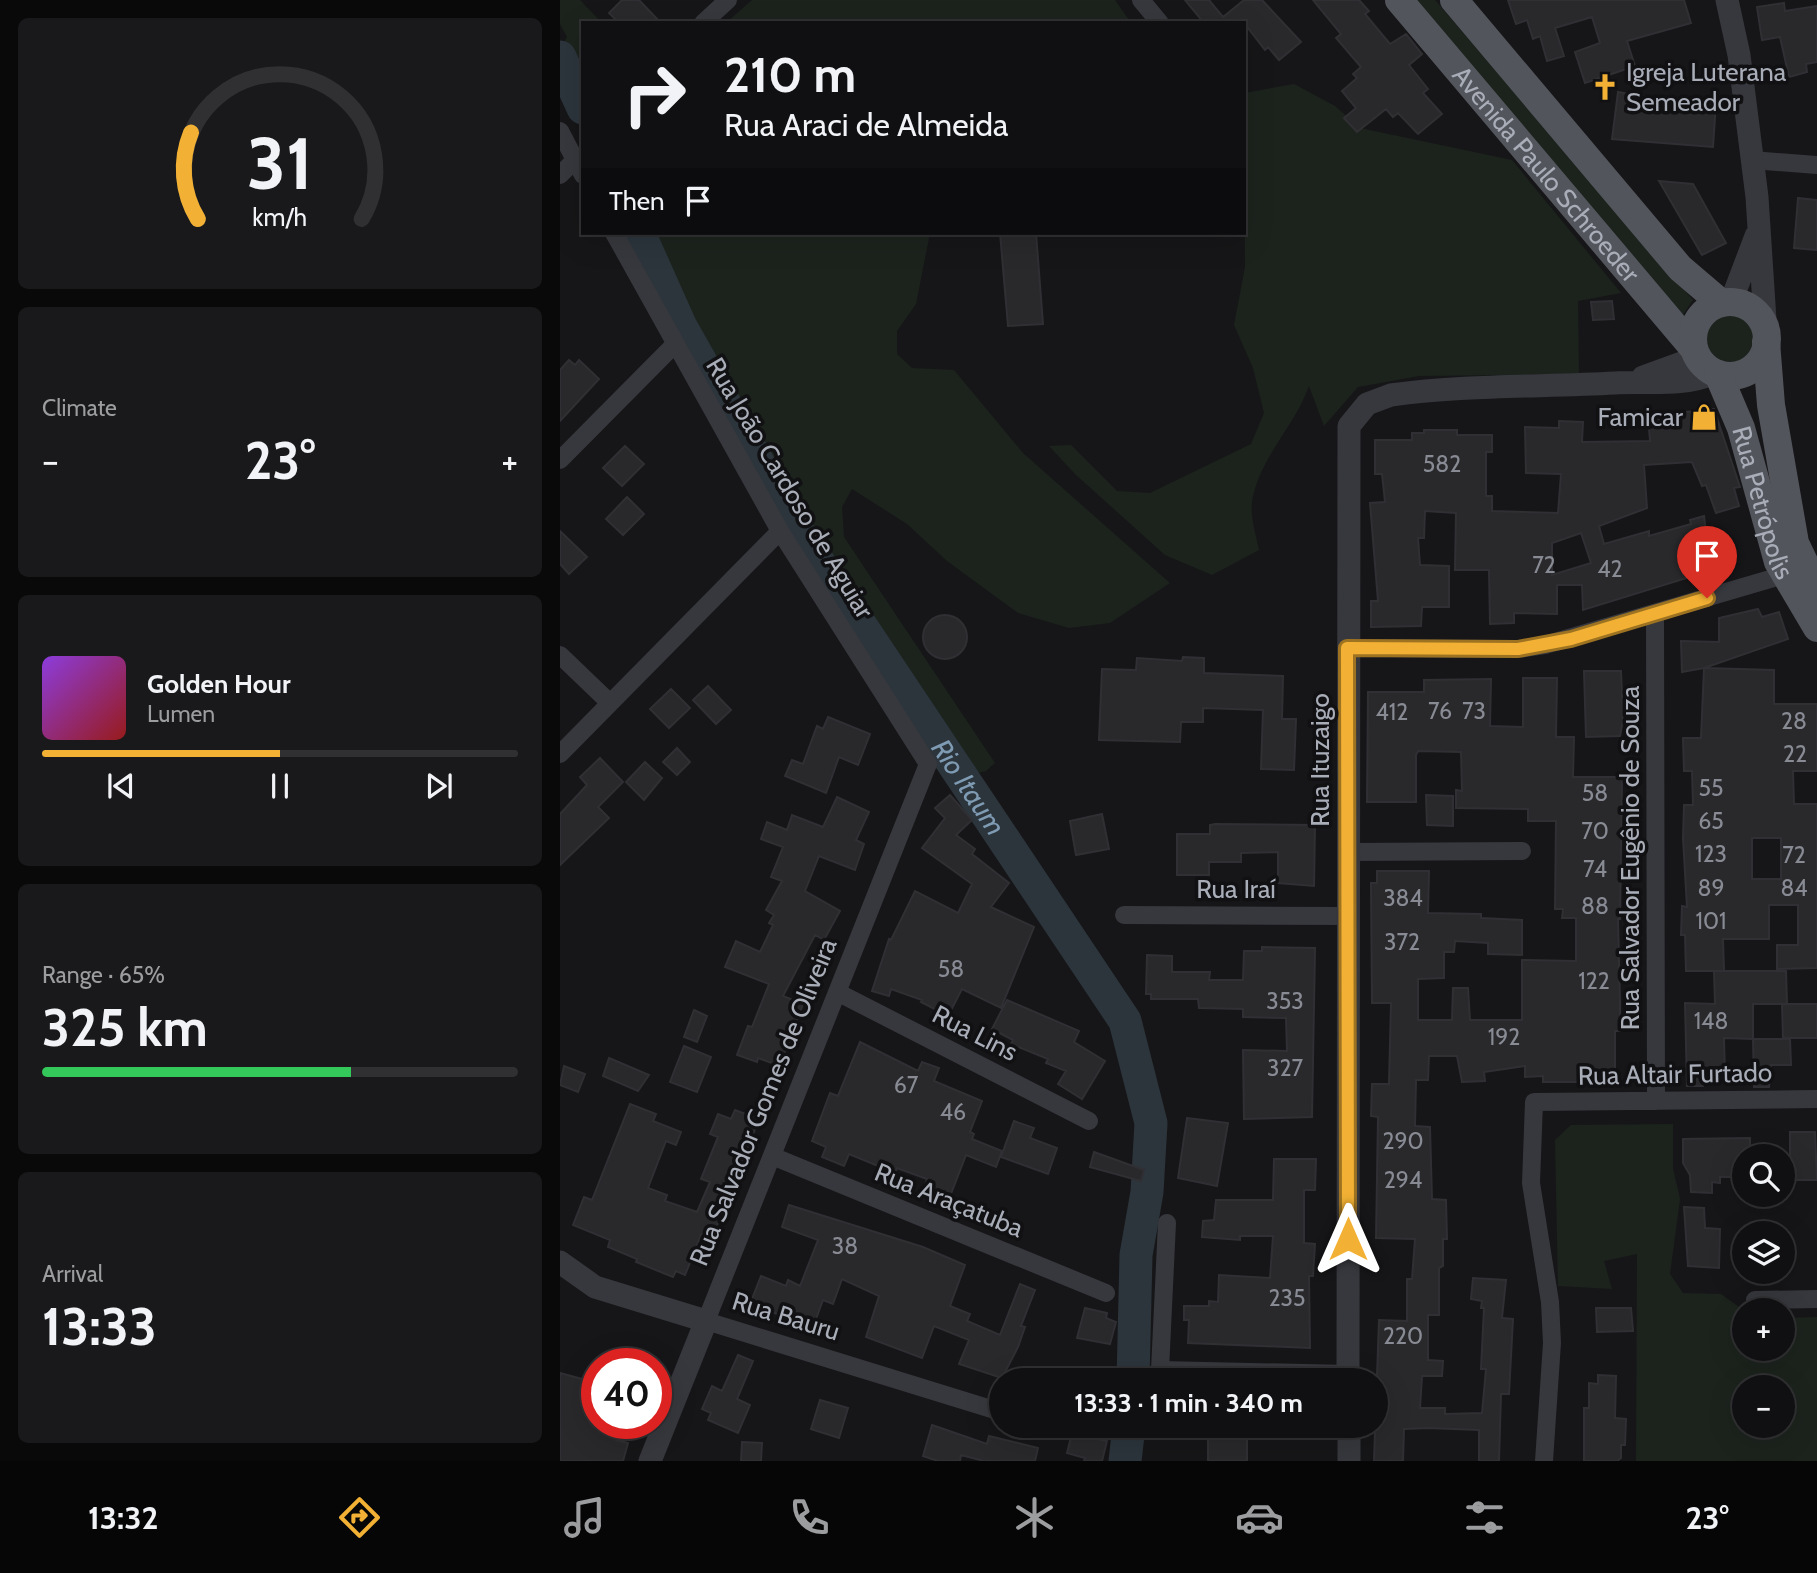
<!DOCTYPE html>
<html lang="en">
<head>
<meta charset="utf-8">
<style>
	:root { --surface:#101012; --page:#19191b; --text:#f1f3f6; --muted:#9c9d9f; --line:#303032; --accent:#f2b134 }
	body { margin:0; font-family:Cabin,sans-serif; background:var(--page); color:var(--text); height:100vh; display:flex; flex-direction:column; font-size:26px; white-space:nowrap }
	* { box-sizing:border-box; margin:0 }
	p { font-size:23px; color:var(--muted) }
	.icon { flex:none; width:38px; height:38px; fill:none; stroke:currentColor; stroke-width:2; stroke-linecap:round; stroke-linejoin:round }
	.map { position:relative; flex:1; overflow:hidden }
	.side { display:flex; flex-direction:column; gap:18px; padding:18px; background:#09090a; width:560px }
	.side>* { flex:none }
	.top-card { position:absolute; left:21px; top:21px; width:665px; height:214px; border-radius:0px; box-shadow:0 7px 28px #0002,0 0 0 2px var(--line); background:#101012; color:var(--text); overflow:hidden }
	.fabs { position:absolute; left:1172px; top:1144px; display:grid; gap:14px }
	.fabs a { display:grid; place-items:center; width:63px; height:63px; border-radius:50%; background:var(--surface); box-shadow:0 7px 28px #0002,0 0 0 2px var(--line); font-size:35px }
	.speed { position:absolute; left:21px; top:1348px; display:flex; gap:14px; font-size:35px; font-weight:700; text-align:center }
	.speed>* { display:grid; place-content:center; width:91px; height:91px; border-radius:50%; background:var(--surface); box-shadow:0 7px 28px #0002,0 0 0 2px var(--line); line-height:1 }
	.speed .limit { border:10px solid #d22; background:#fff; color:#111 }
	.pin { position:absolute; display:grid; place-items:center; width:60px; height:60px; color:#fff; margin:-72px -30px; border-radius:50% 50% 50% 0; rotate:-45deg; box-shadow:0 0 7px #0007 }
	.pin .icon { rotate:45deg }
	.me { position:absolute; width:77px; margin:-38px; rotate:0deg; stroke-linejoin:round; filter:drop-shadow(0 0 5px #0008) }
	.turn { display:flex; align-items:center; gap:24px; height:147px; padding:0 28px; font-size:32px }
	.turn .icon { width:91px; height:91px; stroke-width:2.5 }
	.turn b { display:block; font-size:49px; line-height:60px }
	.then { display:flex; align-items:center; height:66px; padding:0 28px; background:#0003; gap:14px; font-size:26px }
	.big { font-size:52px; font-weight:800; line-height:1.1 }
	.side .card { flex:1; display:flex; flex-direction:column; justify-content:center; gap:10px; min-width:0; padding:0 24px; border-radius:10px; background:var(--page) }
	.side .dial { align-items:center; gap:0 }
	.dial svg { height:182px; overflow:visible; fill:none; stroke:var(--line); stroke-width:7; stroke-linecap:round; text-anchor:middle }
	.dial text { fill:var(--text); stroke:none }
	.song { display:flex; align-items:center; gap:21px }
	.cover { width:84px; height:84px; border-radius:10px; background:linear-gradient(135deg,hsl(270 70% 55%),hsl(0 70% 35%)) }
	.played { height:7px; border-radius:4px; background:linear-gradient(90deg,var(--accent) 50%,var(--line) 50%) }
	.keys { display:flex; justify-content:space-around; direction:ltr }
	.heat { display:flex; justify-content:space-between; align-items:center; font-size:38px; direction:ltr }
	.charge { height:10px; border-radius:5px; background:linear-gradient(90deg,#34c759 65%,var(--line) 0) }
	.trip { position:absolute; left:429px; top:1368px; width:399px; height:70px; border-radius:35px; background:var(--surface); box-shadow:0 7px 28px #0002,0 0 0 2px var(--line); font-weight:800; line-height:70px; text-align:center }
	.tabs { display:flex; height:112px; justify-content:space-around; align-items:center; background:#060607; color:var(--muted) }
	.tabs .icon { width:49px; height:49px }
	.tabs .selected { color:var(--accent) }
	.tabs b { font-size:32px; color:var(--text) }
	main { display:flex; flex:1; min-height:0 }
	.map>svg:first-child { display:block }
	.green { fill:#1c231d; fill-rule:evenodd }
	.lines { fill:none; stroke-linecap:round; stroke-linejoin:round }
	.river { stroke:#2c353c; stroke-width:33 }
	.building { fill:#29292c; stroke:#303034; stroke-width:2; fill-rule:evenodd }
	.minor { stroke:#37383d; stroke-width:18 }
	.tertiary { stroke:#37383d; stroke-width:23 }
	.primary { stroke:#53555c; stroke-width:28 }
	.route-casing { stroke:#9d7322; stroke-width:18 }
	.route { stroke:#f2b134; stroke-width:12 }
	.labels { text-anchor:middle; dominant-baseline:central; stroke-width:7; stroke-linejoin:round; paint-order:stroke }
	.number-label { font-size:23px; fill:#888b94 }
	.poi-label { font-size:26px; fill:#a8adb8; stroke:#111113; text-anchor:start }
	.street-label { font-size:26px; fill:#a8adb8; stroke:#111113 }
	.water-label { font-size:28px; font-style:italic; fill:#7f9bb3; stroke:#111113 }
</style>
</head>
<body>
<main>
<section class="side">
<div class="card dial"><svg viewBox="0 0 100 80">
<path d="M14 69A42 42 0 1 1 86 69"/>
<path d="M14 69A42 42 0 0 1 11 31" stroke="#f2b134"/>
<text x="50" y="56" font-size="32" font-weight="700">31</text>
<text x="50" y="72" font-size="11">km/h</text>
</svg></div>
<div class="card"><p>Climate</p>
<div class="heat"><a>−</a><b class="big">23°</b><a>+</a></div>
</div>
<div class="card">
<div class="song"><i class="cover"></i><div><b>Golden Hour</b><p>Lumen</p></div></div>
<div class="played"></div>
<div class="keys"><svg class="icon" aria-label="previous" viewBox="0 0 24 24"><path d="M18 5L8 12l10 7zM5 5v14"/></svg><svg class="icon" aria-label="pause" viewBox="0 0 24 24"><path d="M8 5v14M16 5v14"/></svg><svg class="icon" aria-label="next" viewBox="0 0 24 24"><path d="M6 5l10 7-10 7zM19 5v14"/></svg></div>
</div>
<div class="card"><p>Range · 65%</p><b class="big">325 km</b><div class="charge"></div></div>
<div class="card"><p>Arrival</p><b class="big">13:33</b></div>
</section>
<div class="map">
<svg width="1257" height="1461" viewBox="0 0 1257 1461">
	<rect width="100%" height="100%" fill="#161618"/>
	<path class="green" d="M0,0h20l22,23h-19v65l-20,-44 4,-7 -7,-13z
		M192,0h363l16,23h-405z
		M857,0h18l258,300 -13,19z
		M734,84l41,22 25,22 152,32 109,133 -43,8 1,73 -160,2 -61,11 -34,39 -15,-40c-14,40 -50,72 -57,116 -2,14 4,34 7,48l-47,25 -47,-20 -89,-80 -27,-29 22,-1 46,46 33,2 101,-49 13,-31 -11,-45 -19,-43 11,-58 -1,-174z
		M85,233h285l-14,71 -19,27v23l15,14 42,2 69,83 147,130 -60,40 -41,5 -51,-15 -71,-52 -40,-37 -55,-35 -10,18 2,30 151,226 -9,8 -15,4 -171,-254 -95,-169z
		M1144 340a25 25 0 1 1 50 0a25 25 0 1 1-50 0Z
		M1113,1124v44l7,31 -10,75 13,19 38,1 24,17v38h38v-31l34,-1v144h-181l1,-207 -33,7 8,28 -54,-3 -3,-146 16,-15zM1185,1388h38v38h-38z"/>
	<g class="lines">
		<g class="river">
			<path d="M0,57l23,51"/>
			<path id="s1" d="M79,233l42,94 112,197 332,497 26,102 -4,69 -11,63 -3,126"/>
			<path d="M565,1461l4,-35"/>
		</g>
	</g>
	<path class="building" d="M62,0h17l22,23h-42l-10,-10z
		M625,0h24l14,17 21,-17h18l39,42 -22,18 -11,-13 -3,3 -21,-27h-40z
		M753,0h46l10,11 -4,3 25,30 16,-10 16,20 -13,11 19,24 -5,4 19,21 -24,20 -20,-21 -5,4 -7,-8 -29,23 -13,-14 12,-10 -14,-17 15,-13 -4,-4 8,-7 -25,-29 5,-4z
		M948,0h176l7,23 -64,18 8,25 -50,17 -10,-31 25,-9 -8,-26 -37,11 9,28 -17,5 -7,-25 -7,3 -6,-19 -11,4z
		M1224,3l1,8 32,-5v56l-11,2 1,8 -18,5 -9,-40 -18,3 -5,-33z
		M1058,92l39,7 59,3 -3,45 -101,-8z
		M1099,181l34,3 33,59 -24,12z
		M1238,198l19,2v50l-23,-2z
		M440,233h36l7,91 -35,2z
		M1052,301l2,18 -21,1 -2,-18z
		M9,360l6,5 4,-5 20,19 -39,42v-51z
		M1154,409l26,78 -6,1 5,18 -23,7 -10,-28 -4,1 -10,-24 -48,3 3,43 -48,18 5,18 45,-13v5l42,-12 -1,-4 14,-4 4,32 -18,6 6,21 -113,35 -1,-25h-25v29l-43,-1v10l-24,1 -1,-54h-34l1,-57 -31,-2 -1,27h-6l2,27 29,1v41h-27l-1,19 -50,1v-26h7l-8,-98 15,-1 -3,-28h-7v-34h37v-7h12v-3h33v5h35v17h-6v44h6v15l66,2 3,-39 -35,-1 -1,-46 34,1v-7l24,1 -1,20 68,-1 -2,-25zM1021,533l10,30 -39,12v-32z
		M65,446l19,18 -22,22 -19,-18z
		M67,497l17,17 -21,21 -17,-16z
		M0,531l27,26 -18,17 -9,-10z
		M1198,609l4,8 17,-5 9,27 -84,29 70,2v34h43v67h-24l1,33h23v164l-40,1v-24h21v-40h-29v34h-46l1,32h-38l-1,-36h-4l1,-29 5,1 -4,-69 1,-33h9l-1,-34h-8l-1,-33h18l3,-70 -22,4 -1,-31 38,1v-24zM1192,838h29v41h-29z
		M363 637a22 22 0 1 1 44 0a22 22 0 1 1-44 0Z
		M623,657l21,1v15l79,3 -1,43h14l-2,51 -33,-1 2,-59 -60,-2v14h-22l-1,20 -81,-2 3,-71 34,1 1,-12 45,3z
		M1024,671h37l2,49 -3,16 -34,1z
		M963,678h34l-1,59h18l-1,40h49l-2,142h-2l2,84v28h-5v42h-6l1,9h-67v-6l-18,1v-11l-41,6 1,9 -23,1 -5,-26h-28l-1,24h-12l-1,46 15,1 2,72 14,1 1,39h-4v27l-4,2v47h-11v45l15,1 -1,15h-20l-2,32h25v6l37,-1 4,-44h-5l3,-61h-3l1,-7 -11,-2 2,-21 33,2 -4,38 11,1 -4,75h-8l-2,67h-20v-31l-51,-2 -24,1 -1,32h-29l5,-141 28,1v-42h5l3,-40 -39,-1 2,-121 -7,-1 1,-32h17l2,-81h-19l-1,-120h6v-12h52l-1,42 53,1v4l41,2v35l-34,-1v-11l-33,-2 -1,11h-10v26l-26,1v41h34l1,-32h15l2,32h52v-60l54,1v-43h-14l1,-9h-8l1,-88h-28v-12l-72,-1v-18l6,1 -1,-39 -43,-1 -2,4v47h-49l1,-110h56v-12l67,-1 -1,47 33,1z
		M148,686l23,24 -15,14 -23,-24z
		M111,689l19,19 -21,20 -19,-19z
		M268,717l42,17 -12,31 -19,-8 -13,36 -41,-17 7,-16 11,4 14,-38 6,3z
		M117,748l13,14 -13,13 -14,-13z
		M40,758l23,24 -25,25 11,11 -49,47v-51l27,-29 -7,-8z
		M85,762l17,16 -18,22 -18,-18z
		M390,795l22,25 -16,15 19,14 -3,5 37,29 -18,24 43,20 -33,81 -39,-19 -14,27 -27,-14 1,-2 -31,-11 -2,7 -17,-5 17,-52 2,1 24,-49 43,22 14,-29 -50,-36 23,-30 -10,-10z
		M866,795l27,1v30l-26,-1z
		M277,797l32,15 -13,28 8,4 -9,26 -36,-14 -14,35 35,20 -16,29 -9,-5 -32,61 20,8 -23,62 -22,-8 -1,4 -20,-7 11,-29 4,1 17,-43 -44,-17 11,-26 24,11 13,-27 -4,-2 5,-8 -8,-5 16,-29 -11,-4 12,-30 -22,-8 6,-17 20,8 5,-15 31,12z
		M542,814l7,35 -33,6 -6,-34z
		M655,824l100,1 -1,61 -36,-3v-31l-37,1v9h-32v13h-32v-41h33v-9z
		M702,947l53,1 -3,169 -68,2 -1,-69 44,1 -1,-33 -43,-1v-8l-44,-1 -1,-9h-47v-5h-5l1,-39 25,1v16h38l-1,8h34l1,-29h18z
		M1154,971h72l1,33h-34v35l-29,-1 1,40h-23l1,8h-16l-2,-83 30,1z
		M447,1000l72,31 -5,11 31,19 -23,38 -24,-15 8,-13 -20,-8 2,-4 -37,-15 2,-4 -21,-11z
		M1222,1004h35v34h-34z
		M134,1010l13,6 -10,26 -13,-5z
		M1193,1039h37l1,26h-20l-2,22h-15z
		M300,1042l58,29 4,-9 17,6 -5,13 48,20 -12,31 4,2 -2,5 30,12 -6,16 -30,-12 -17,44 -26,-9 4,-11 -30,-11 -2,5 -46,-19 -5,12 -22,-9 4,-10 -14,-6 18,-48 8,3z
		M124,1046l27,11 -14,35 -27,-10z
		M49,1058l40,17 -11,16 -35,-15z
		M4,1066l21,8 -7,18 -18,-7z
		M70,1104l26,10 -3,7 28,11 -5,13 -10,-4 -18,47 19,7 -2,6 32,11 13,-30 -9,-3 17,-42 -8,-3 8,-20 13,5 4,-9 24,9 -48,121 -10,-5 -16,40 -9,-4 -3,6 -37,-15 1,-3 -29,-12 2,-7 -37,-15 11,-28 8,3z
		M627,1118l41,5 -11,63 -39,-8z
		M454,1121l20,7 -4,10 27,10 -9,26 -47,-17z
		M1230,1132h25l2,48h-22l1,-10 -6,-1z
		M1190,1138v19h-5l-2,20h-23v6l-8,-1v11l-21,-1 -1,-17 -7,-12v-24z
		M534,1152l50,18 -3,11 -51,-14z
		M714,1159h42l-1,31h-11v53l11,1 -2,32h-4l1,72 -122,-5 1,-23h-5v-14h25v-5l9,1 1,-27 51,3 3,-42h-33v4l-38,-3 1,-16 11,-1 2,-20h57z
		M229,1205l134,42 42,18 -15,41 20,8 -3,7 33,14 20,-51 15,6 -14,36 4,1 -7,20 -16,31 -43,-14 10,-24 -35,-14 -12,32 -56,-21 13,-41 -37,-17 -9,25 -10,-4 -10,27 -63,-23 11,-28 25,10 2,-6 12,6 18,-46 -36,-13z
		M1124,1207l20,1 1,20 15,1 -1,39 -31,-2z
		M525,1308l22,5 -1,5 10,4 -6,22 -33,-6z
		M1036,1308h35l2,23 -36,1z
		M178,1355l15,6 -16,38 13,6 -12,28 -30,-13 3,-7 -9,-4 10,-23 10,5z
		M0,1373l37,10 -7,39 29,7 -3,11 12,3 -5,18h-63z
		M1038,1375l18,1 -1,42 11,1 -1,26h-4v13l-4,3h-33v-53h5v-25l9,1z
		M260,1400l28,8 -9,30 -28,-9z
		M372,1425l55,19 2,-8 49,12 -3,13h-51l-23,-6 -1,6h-22l-15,-5z
		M648,1426h39v35h-39z
		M517,1428l25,6 -1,6 6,1 -5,20h-18l1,-3 -18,-5 5,-20 3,1z
		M182,1442l20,1 -1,18h-20z"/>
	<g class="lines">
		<path class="minor" d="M581,0l19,23
			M143,23l25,-23
			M0,131l23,44
			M1192,160l65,5
			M0,175l15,-15
			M54,233l166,298 148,233 -222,557 295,91
			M0,460l115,-116
			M1095,614l1,487
			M787,648l171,1 27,-4 239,-70
			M0,655l50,48
			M0,754l220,-223
			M788,852l174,-1
			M564,915l224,1
			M277,992l252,129
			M212,1156l334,137
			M607,1223l-7,147 188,4
			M1195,1300l62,-1
			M488,1426l5,2
			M984,1461l8,-118 -2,-41 -19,-119 3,-81 283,-3"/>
		<path class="tertiary" d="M1167,0l12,55 18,142 9,138
			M1171,302l25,-66
			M1083,377l55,-20
			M0,1262l35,25 111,34 -56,140
			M788,1381l1,-955 18,-22 24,-9c73,-10 150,-8 224,-12 36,-2 66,4 100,-10
			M789,1426v35"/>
		<g class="primary">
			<path id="s2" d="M839,0l295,349"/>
			<path d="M894,0l226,268 41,35"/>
			<circle cx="1170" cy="339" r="37"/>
			<path d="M1206,342l5,63 24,138 22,46"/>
			<path id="s3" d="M1158,374l23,54 37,134 39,66"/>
		</g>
	</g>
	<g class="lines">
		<defs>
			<path id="route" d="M788,1239l-1,-591 171,1 53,-10 136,-41"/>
		</defs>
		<use href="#route" class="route-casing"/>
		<use href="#route" class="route"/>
	</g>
	<defs>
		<symbol id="church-bare" viewBox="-9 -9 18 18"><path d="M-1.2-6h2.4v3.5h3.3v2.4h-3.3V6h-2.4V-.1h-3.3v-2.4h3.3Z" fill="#f2b134" stroke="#111113" stroke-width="2.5" paint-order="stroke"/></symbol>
		<symbol id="shop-bare" viewBox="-9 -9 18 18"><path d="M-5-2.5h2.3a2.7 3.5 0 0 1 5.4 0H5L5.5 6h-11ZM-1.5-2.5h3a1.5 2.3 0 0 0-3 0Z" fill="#f2b134" stroke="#111113" stroke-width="2.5" paint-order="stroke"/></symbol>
	</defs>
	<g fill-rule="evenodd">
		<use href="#church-bare" x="1026" y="68" width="38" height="38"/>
		<use href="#shop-bare" x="1125" y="398" width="38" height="38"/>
	</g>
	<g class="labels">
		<g class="number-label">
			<text x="882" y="464">582</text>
			<text x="984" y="565">72</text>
			<text x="1050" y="569">42</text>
			<text x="880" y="711">76</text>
			<text x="914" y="711">73</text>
			<text x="832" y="712">412</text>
			<text x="1234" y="721">28</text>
			<text x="1235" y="754">22</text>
			<text x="1151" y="788">55</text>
			<text x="1035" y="793">58</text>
			<text x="1151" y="821">65</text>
			<text x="1035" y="831">70</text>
			<text x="1151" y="854">123</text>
			<text x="1234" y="855">72</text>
			<text x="1035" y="869">74</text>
			<text x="1151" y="888">89</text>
			<text x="1234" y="888">84</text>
			<text x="843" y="898">384</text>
			<text x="1035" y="906">88</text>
			<text x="1151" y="921">101</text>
			<text x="842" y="942">372</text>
			<text x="391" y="969">58</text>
			<text x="1034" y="981">122</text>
			<text x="725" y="1001">353</text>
			<text x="1151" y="1021">148</text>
			<text x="944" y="1037">192</text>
			<text x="725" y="1068">327</text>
			<text x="346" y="1085">67</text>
			<text x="393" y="1112">46</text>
			<text x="843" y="1141">290</text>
			<text x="843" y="1180">294</text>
			<text x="285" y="1246">38</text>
			<text x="727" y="1298">235</text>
			<text x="843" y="1336">220</text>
		</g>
		<g class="poi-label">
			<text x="1066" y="72">Igreja Luterana<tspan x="1066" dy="30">Semeador</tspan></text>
			<text x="1123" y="417" text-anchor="end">Famicar</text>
		</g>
		<g class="street-label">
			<text stroke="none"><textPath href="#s2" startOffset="228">Avenida Paulo Schroeder</textPath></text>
			<text transform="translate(230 488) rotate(59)">Rua João Cardoso de Aguiar</text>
			<text stroke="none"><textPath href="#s3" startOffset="136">Rua Petrópolis</textPath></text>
			<text transform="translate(760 760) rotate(-90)">Rua Ituzaigo</text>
			<text transform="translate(1070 858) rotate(-90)">Rua Salvador Eugênio de Souza</text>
			<text x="676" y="889">Rua Iraí</text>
			<text transform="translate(415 1033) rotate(27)">Rua Lins</text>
			<text transform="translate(1115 1074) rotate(-1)">Rua Altair Furtado</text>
			<text transform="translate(203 1102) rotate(-68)">Rua Salvador Gomes de Oliveira</text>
			<text transform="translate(389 1200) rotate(22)">Rua Araçatuba</text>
			<text transform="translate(226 1316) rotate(17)">Rua Bauru</text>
		</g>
		<g class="water-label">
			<text stroke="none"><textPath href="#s1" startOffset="646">Rio Itaum</textPath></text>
		</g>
	</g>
</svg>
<div class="fabs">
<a><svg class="icon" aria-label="search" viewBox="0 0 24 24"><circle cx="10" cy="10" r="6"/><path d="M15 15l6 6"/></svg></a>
<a><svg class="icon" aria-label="layers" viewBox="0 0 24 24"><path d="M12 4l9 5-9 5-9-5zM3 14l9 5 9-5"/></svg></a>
<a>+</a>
<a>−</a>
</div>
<div class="speed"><div class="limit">40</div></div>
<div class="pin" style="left:1147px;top:598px;background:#d93025"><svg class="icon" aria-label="arrive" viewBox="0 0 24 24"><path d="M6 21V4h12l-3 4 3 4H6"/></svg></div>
<svg class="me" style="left:788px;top:1239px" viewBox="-20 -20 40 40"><path d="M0-17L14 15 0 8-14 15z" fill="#f2b134" stroke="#fff" stroke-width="4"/></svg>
<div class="trip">13:33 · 1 min · 340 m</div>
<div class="top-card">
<div class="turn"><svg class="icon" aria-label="right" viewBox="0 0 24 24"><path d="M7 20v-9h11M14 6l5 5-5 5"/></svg><div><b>210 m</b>Rua Araci de Almeida</div></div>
<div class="then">Then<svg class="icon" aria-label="arrive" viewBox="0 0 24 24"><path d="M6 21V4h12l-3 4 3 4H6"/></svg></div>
</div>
</div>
</main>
<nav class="tabs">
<b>13:32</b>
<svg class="icon selected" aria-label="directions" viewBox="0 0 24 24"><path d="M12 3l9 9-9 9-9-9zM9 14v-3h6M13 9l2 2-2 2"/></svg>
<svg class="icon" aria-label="music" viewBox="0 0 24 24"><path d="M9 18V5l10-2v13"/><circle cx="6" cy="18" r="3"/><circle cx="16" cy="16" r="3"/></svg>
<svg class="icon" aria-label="phone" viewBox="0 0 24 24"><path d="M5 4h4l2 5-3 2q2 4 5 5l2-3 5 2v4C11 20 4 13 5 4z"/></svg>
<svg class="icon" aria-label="climate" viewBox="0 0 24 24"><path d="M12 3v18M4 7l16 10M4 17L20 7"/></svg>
<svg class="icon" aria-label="car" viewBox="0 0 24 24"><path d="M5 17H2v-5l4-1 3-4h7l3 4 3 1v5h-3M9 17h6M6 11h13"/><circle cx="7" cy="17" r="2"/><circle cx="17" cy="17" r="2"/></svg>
<svg class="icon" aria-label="filters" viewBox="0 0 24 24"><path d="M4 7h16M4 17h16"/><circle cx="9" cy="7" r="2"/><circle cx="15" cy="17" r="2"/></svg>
<b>23°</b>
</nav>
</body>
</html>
